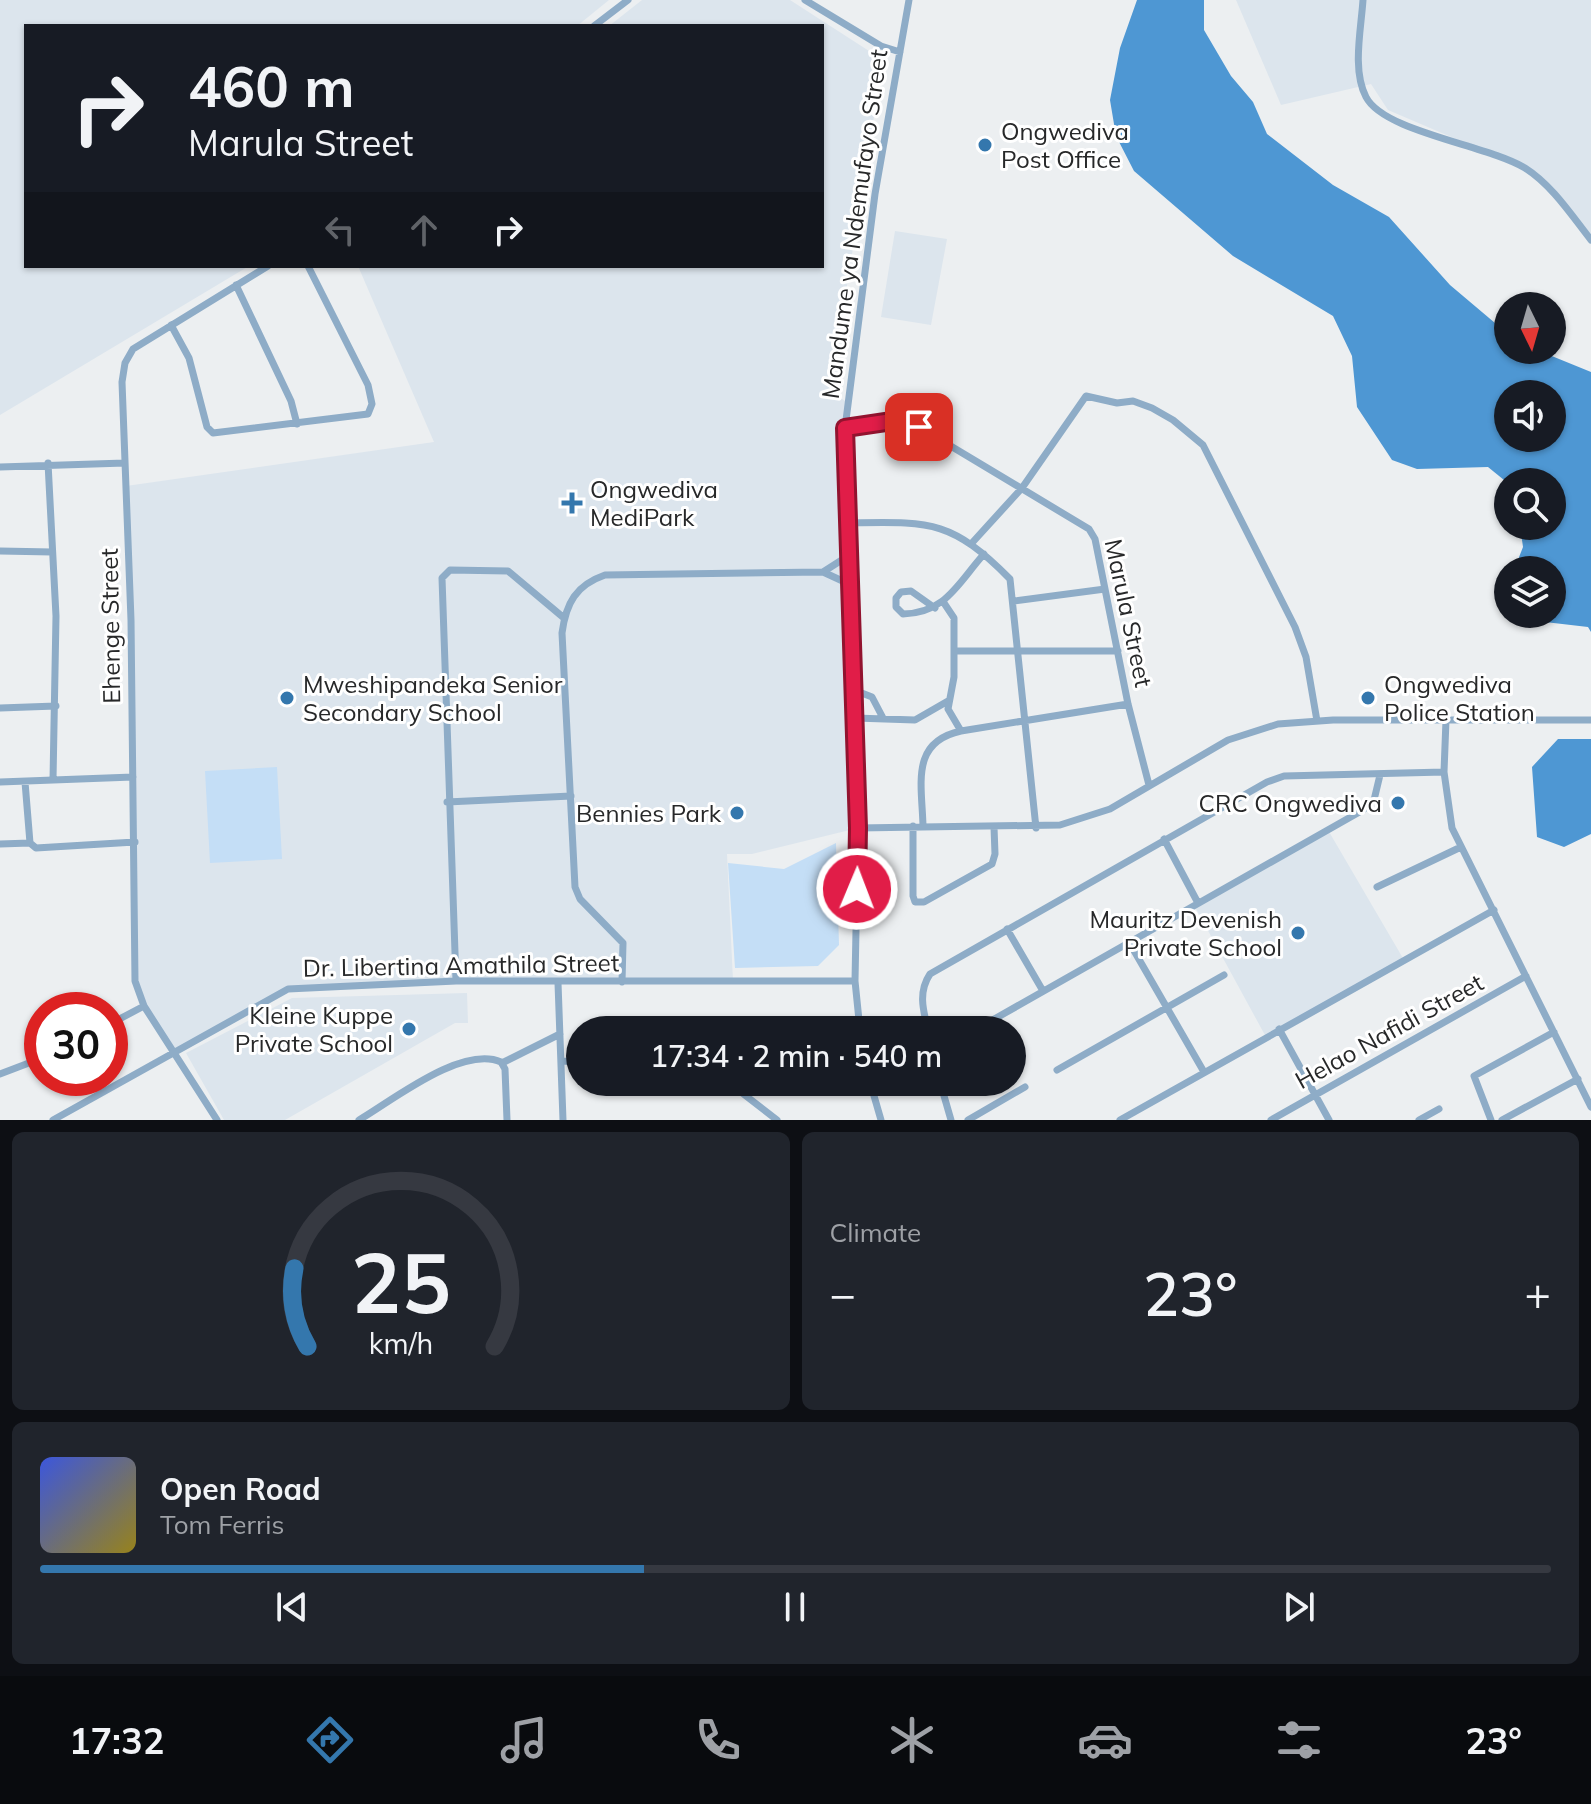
<!DOCTYPE html>
<html lang="en">
<head>
<meta charset="utf-8">
<style>
	:root { --surface:#171b24; --page:#20242c; --text:#f1f3f6; --muted:#9ea1a6; --line:#363941; --accent:#3477ad }
	body { margin:0; font-family:Mulish,sans-serif; background:var(--page); color:var(--text); height:100vh; display:flex; flex-direction:column; font-size:30px; white-space:nowrap }
	* { box-sizing:border-box; margin:0 }
	p { font-size:26px; color:var(--muted) }
	.icon { flex:none; width:44px; height:44px; fill:none; stroke:currentColor; stroke-width:2; stroke-linecap:round; stroke-linejoin:round }
	.map { position:relative; height:1120px; overflow:hidden }
	.side { display:flex; flex-direction:column; gap:12px; padding:12px; background:#0d0f14; flex:1 }
	.side>* { flex:none }
	.guide { position:absolute; left:24px; top:24px; width:800px; height:244px; border-radius:0px; box-shadow:0 2px 6px #0004; background:#171b24; color:var(--text); overflow:hidden }
	.needle { width:52px; rotate:175deg }
	.tools { position:absolute; left:1494px; top:292px; display:grid; gap:16px }
	.tools a { display:grid; place-items:center; width:72px; height:72px; border-radius:50%; background:var(--surface); box-shadow:0 2px 6px #0004; font-size:40px }
	.speed { position:absolute; left:24px; top:992px; display:flex; gap:16px; font-size:40px; font-weight:700; text-align:center }
	.speed>* { display:grid; place-content:center; width:104px; height:104px; border-radius:50%; background:var(--surface); box-shadow:0 2px 6px #0004; line-height:1 }
	.speed .limit { border:12px solid #d22; background:#fff; color:#111 }
	.pin { position:absolute; display:grid; place-items:center; width:68px; height:68px; color:#fff; margin:-34px; border-radius:16px; box-shadow:0 4px 12px #0006 }
	.me { position:absolute; width:88px; margin:-44px; rotate:1deg; stroke-linejoin:round; filter:drop-shadow(0 0 6px #0008) }
	.turn { display:flex; align-items:center; gap:28px; height:168px; padding:0 32px; font-size:36px }
	.turn .icon { width:104px; height:104px; stroke-width:2.5 }
	.turn b { display:block; font-size:56px; line-height:68px }
	.lanes { display:flex; align-items:center; height:76px; padding:0 32px; background:#0003; justify-content:center; gap:40px; direction:ltr }
	.lanes .off { opacity:.35 }
	.big { font-size:60px; font-weight:600; line-height:1.1 }
	.side .card { flex:1; display:flex; flex-direction:column; justify-content:center; gap:12px; min-width:0; padding:0 28px; border-radius:12px; background:var(--page) }
	.side .dial { align-items:center; gap:0 }
	.dial svg { height:208px; overflow:visible; fill:none; stroke:var(--line); stroke-width:7; stroke-linecap:round; text-anchor:middle }
	.dial text { fill:var(--text); stroke:none }
	.song { display:flex; align-items:center; gap:24px }
	.cover { width:96px; height:96px; border-radius:12px; background:linear-gradient(135deg,hsl(230 70% 55%),hsl(50 70% 35%)) }
	.played { height:8px; border-radius:4px; background:linear-gradient(90deg,var(--accent) 40%,var(--line) 40%) }
	.keys { display:flex; justify-content:space-around; direction:ltr }
	.heat { display:flex; justify-content:space-between; align-items:center; font-size:44px; direction:ltr }
	.side .tiles { flex:1; display:grid; gap:12px; grid-template-columns:1fr 1fr }
	.card:last-child { grid-column:span 2 }
	.trip { position:absolute; left:566px; top:1016px; width:460px; height:80px; border-radius:40px; background:var(--surface); box-shadow:0 2px 6px #0004; font-weight:600; line-height:80px; text-align:center }
	.tabs { display:flex; height:128px; justify-content:space-around; align-items:center; background:#090b0e; color:var(--muted) }
	.tabs .icon { width:56px; height:56px }
	.tabs .selected { color:var(--accent) }
	.tabs b { font-size:36px; color:var(--text) }
	.map>svg:first-child { display:block }
	.built { fill:#dce5ed }
	.park { fill:#c4def6 }
	.water { fill:#4e97d3; fill-rule:evenodd }
	.lines { fill:none; stroke-linecap:round; stroke-linejoin:round }
	.minor { stroke:#8eacc7; stroke-width:7 }
	.route-casing { stroke:#92132f; stroke-width:20 }
	.route { stroke:#e11d48; stroke-width:14 }
	.poi-dot { fill:#3477ad; stroke:#fff; stroke-width:3 }
	.labels { text-anchor:middle; dominant-baseline:central; stroke-width:6; stroke-linejoin:round; paint-order:stroke }
	.poi-label { font-size:24px; fill:#272829; stroke:#fff; text-anchor:start }
	.street-label { font-size:24px; fill:#272829; stroke:#fff }
</style>
</head>
<body>
<div class="map">
<svg width="1591" height="1120" viewBox="0 0 1591 1120">
	<rect width="100%" height="100%" fill="#eceff1"/>
	<path class="built" d="M0,0h609l-32,26h-551v240h223l-249,149z
		M642,0h148l93,60 -53,332 17,10 11,426 -106,26h-25l6,127h-277l-168,8 -112,62 -32,-45 -9,-25 -9,-495 308,-44 -76,-176h464v-240h-213z
		M1236,0h355v237l-65,-68 -138,-59 -17,-26 -90,21z
		M895,231l52,8 -16,86 -50,-8z
		M1328,830l76,130 -138,77 -72,-132z
		M467,993l1,30h-13l-170,97h-61l-38,-67 106,-55z"/>
	<path class="park" d="M277,767l5,92 -72,4 -5,-92z
		M836,843l3,102 -21,21 -83,2 -7,-105 56,6z"/>
	<path class="water" d="M1137,0h67v30l27,46 22,26 14,32 66,51 56,32 61,68 58,49v16h29l54,22v260l-3,-5 -43,-5 -16,-8h23v-44h-38l9,-23 -3,-21h32v-44h-44v8l-4,-10 -16,-13 -71,2 -25,-9 -35,-53 -5,-51 -19,-40 -100,-60 -99,-85 -18,-35 -6,-36 10,-52zM1508,394h44v44h-44z
		M1558,739h33v95l-27,13 -27,-10 -5,-70z"/>
	<g class="lines">
		<path class="minor" d="M805,0l76,46 19,6
			M1363,0c-2,30 -11,70 3,97 18,35 121,48 159,71 27,17 47,48 66,72
			M594,26l34,-26
			M236,285l55,116 6,23
			M171,325l18,33 18,69 6,6 155,-19 4,-10 -4,-19 -60,-119
			M845,428l54,-8 20,7 170,102 6,10 33,165 21,81
			M48,463l8,153 -3,164
			M0,467l125,-4
			M847,523c81,-1 103,-5 163,56l26,249
			M971,544l51,-56 64,-92 31,7 16,-2 19,7 21,12 30,25 92,182 11,30 11,64
			M0,551l52,1
			M823,572l25,-16
			M1014,601l91,-12
			M944,603l10,15v59l-6,32 13,22
			M935,608l-24,-17 -10,1 -5,6v9l7,7c43,-1 55,-31 81,-60
			M955,651h163
			M854,690l18,7 11,21
			M0,708l56,-2
			M855,718l60,2 33,-19
			M1446,720l-2,52 8,56 139,279
			M0,782l133,-5
			M25,782l5,61
			M447,802l124,-6
			M913,826v70l2,6h9l68,-38 3,-10 -1,-27
			M923,826c-1,-42 -13,-84 38,-95l167,-27
			M858,828l202,-3 50,-16 118,-69 50,-16 55,-4h258
			M1164,839l34,64
			M0,844l30,-1 6,5 99,-6
			M1377,887l84,-40
			M1007,929l36,62
			M1129,942l75,130
			M456,981l-14,-403 8,-8 58,1 56,47
			M622,982l1,-39 -43,-44 -5,-12 -13,-254c4,-30 14,-48 43,-58l218,-3 26,12
			M558,983l5,137
			M110,1024l34,-18
			M1279,1029l50,91
			M860,1030l-5,-49 3,-153 -13,-400 30,-234 34,-194
			M928,1030c-5,-20 -10,-38 2,-56l337,-192 17,-6 160,-4
			M975,1030l388,-220 11,-10 6,-25
			M561,1061l19,1
			M502,1063l58,-29
			M1057,1070l167,-95
			M0,1074l42,-16
			M728,1082l49,38
			M870,1082l11,38
			M940,1082l11,38
			M53,1120l235,-131 168,-8h399
			M217,1120l-73,-114 -9,-25 -4,-361 -9,-238 3,-19 8,-14 135,-83
			M359,1120c34,-20 103,-75 142,-58l4,7 2,51
			M968,1120l57,-33
			M1120,1120l374,-210
			M1271,1120l255,-144
			M1419,1120l20,-11
			M1491,1120l-17,-44 80,-44
			M1502,1120l76,-41"/>
	</g>
	<g class="lines">
		<defs>
			<path id="route" d="M857,889l1,-61 -13,-400 54,-8 20,7"/>
		</defs>
		<use href="#route" class="route-casing"/>
		<use href="#route" class="route"/>
	</g>
	<g class="poi-dot">
		<circle cx="985" cy="145" r="8"/>
		<path d="M568 491h8v8h8v8h-8v8h-8v-8h-8v-8h8z"/>
		<circle cx="287" cy="698" r="8"/>
		<circle cx="1368" cy="698" r="8"/>
		<circle cx="1398" cy="803" r="8"/>
		<circle cx="737" cy="813" r="8"/>
		<circle cx="1298" cy="933" r="8"/>
		<circle cx="409" cy="1029" r="8"/>
	</g>
	<g class="labels">
		<g class="poi-label">
			<text x="1001" y="131">Ongwediva<tspan x="1001" dy="28">Post Office</tspan></text>
			<text x="590" y="489">Ongwediva<tspan x="590" dy="28">MediPark</tspan></text>
			<text x="303" y="684">Mweshipandeka Senior<tspan x="303" dy="28">Secondary School</tspan></text>
			<text x="1384" y="684">Ongwediva<tspan x="1384" dy="28">Police Station</tspan></text>
			<text x="1382" y="803" text-anchor="end">CRC Ongwediva</text>
			<text x="721" y="813" text-anchor="end">Bennies Park</text>
			<text x="1282" y="919" text-anchor="end">Mauritz Devenish<tspan x="1282" dy="28">Private School</tspan></text>
			<text x="393" y="1015" text-anchor="end">Kleine Kuppe<tspan x="393" dy="28">Private School</tspan></text>
		</g>
		<g class="street-label">
			<text transform="translate(854 224) rotate(-82)">Mandume ya Ndemufayo Street</text>
			<text transform="translate(1129 613) rotate(78)">Marula Street</text>
			<text transform="translate(110 626) rotate(-91)">Ehenge Street</text>
			<text transform="translate(461 965) rotate(-1)">Dr. Libertina Amathila Street</text>
			<text transform="translate(1389 1031) rotate(-29)">Helao Nafidi Street</text>
		</g>
	</g>
</svg>
<div class="tools">
<a><svg class="needle" viewBox="-14 -14 28 28"><path d="M0-13l5 13h-10z" fill="#e53935"/><path d="M0 13l5-13h-10z" fill="#9ea1a6"/></svg></a>
<a><svg class="icon" aria-label="sound" viewBox="0 0 24 24"><path d="M4 9h4l5-4v14l-5-4H4zM17 9q2 3 0 6"/></svg></a>
<a><svg class="icon" aria-label="search" viewBox="0 0 24 24"><circle cx="10" cy="10" r="6"/><path d="M15 15l6 6"/></svg></a>
<a><svg class="icon" aria-label="layers" viewBox="0 0 24 24"><path d="M12 4l9 5-9 5-9-5zM3 14l9 5 9-5"/></svg></a>
</div>
<div class="speed"><div class="limit">30</div></div>
<div class="pin" style="left:919px;top:427px;background:#d93025"><svg class="icon" aria-label="arrive" viewBox="0 0 24 24"><path d="M6 21V4h12l-3 4 3 4H6"/></svg></div>
<svg class="me" style="left:857px;top:889px" viewBox="-20 -20 40 40"><circle r="17" fill="#e11d48" stroke="#fff" stroke-width="3"/><path d="M0-11L8 9 0 5-8 9z" fill="#fff"/></svg>
<div class="trip">17:34 · 2 min · 540 m</div>
<div class="guide">
<div class="turn"><svg class="icon" aria-label="right" viewBox="0 0 24 24"><path d="M7 20v-9h11M14 6l5 5-5 5"/></svg><div><b>460 m</b>Marula Street</div></div>
<div class="lanes"><svg class="icon off" aria-label="left" viewBox="0 0 24 24"><path d="M17 20v-9H6M10 6l-5 5 5 5"/></svg><svg class="icon off" aria-label="ahead" viewBox="0 0 24 24"><path d="M12 20V5M6 11l6-6 6 6"/></svg><svg class="icon" aria-label="right" viewBox="0 0 24 24"><path d="M7 20v-9h11M14 6l5 5-5 5"/></svg></div>
</div>
</div>
<section class="side">
<div class="tiles">
<div class="card dial"><svg viewBox="0 0 100 80">
<path d="M14 69A42 42 0 1 1 86 69"/>
<path d="M14 69A42 42 0 0 1 9 39" stroke="#3477ad"/>
<text x="50" y="56" font-size="32" font-weight="700">25</text>
<text x="50" y="72" font-size="11">km/h</text>
</svg></div>
<div class="card"><p>Climate</p>
<div class="heat"><a>−</a><b class="big">23°</b><a>+</a></div>
</div>
<div class="card">
<div class="song"><i class="cover"></i><div><b>Open Road</b><p>Tom Ferris</p></div></div>
<div class="played"></div>
<div class="keys"><svg class="icon" aria-label="previous" viewBox="0 0 24 24"><path d="M18 5L8 12l10 7zM5 5v14"/></svg><svg class="icon" aria-label="pause" viewBox="0 0 24 24"><path d="M8 5v14M16 5v14"/></svg><svg class="icon" aria-label="next" viewBox="0 0 24 24"><path d="M6 5l10 7-10 7zM19 5v14"/></svg></div>
</div>
</div>
</section>
<nav class="tabs">
<b>17:32</b>
<svg class="icon selected" aria-label="directions" viewBox="0 0 24 24"><path d="M12 3l9 9-9 9-9-9zM9 14v-3h6M13 9l2 2-2 2"/></svg>
<svg class="icon" aria-label="music" viewBox="0 0 24 24"><path d="M9 18V5l10-2v13"/><circle cx="6" cy="18" r="3"/><circle cx="16" cy="16" r="3"/></svg>
<svg class="icon" aria-label="phone" viewBox="0 0 24 24"><path d="M5 4h4l2 5-3 2q2 4 5 5l2-3 5 2v4C11 20 4 13 5 4z"/></svg>
<svg class="icon" aria-label="climate" viewBox="0 0 24 24"><path d="M12 3v18M4 7l16 10M4 17L20 7"/></svg>
<svg class="icon" aria-label="car" viewBox="0 0 24 24"><path d="M5 17H2v-5l4-1 3-4h7l3 4 3 1v5h-3M9 17h6M6 11h13"/><circle cx="7" cy="17" r="2"/><circle cx="17" cy="17" r="2"/></svg>
<svg class="icon" aria-label="filters" viewBox="0 0 24 24"><path d="M4 7h16M4 17h16"/><circle cx="9" cy="7" r="2"/><circle cx="15" cy="17" r="2"/></svg>
<b>23°</b>
</nav>
</body>
</html>
